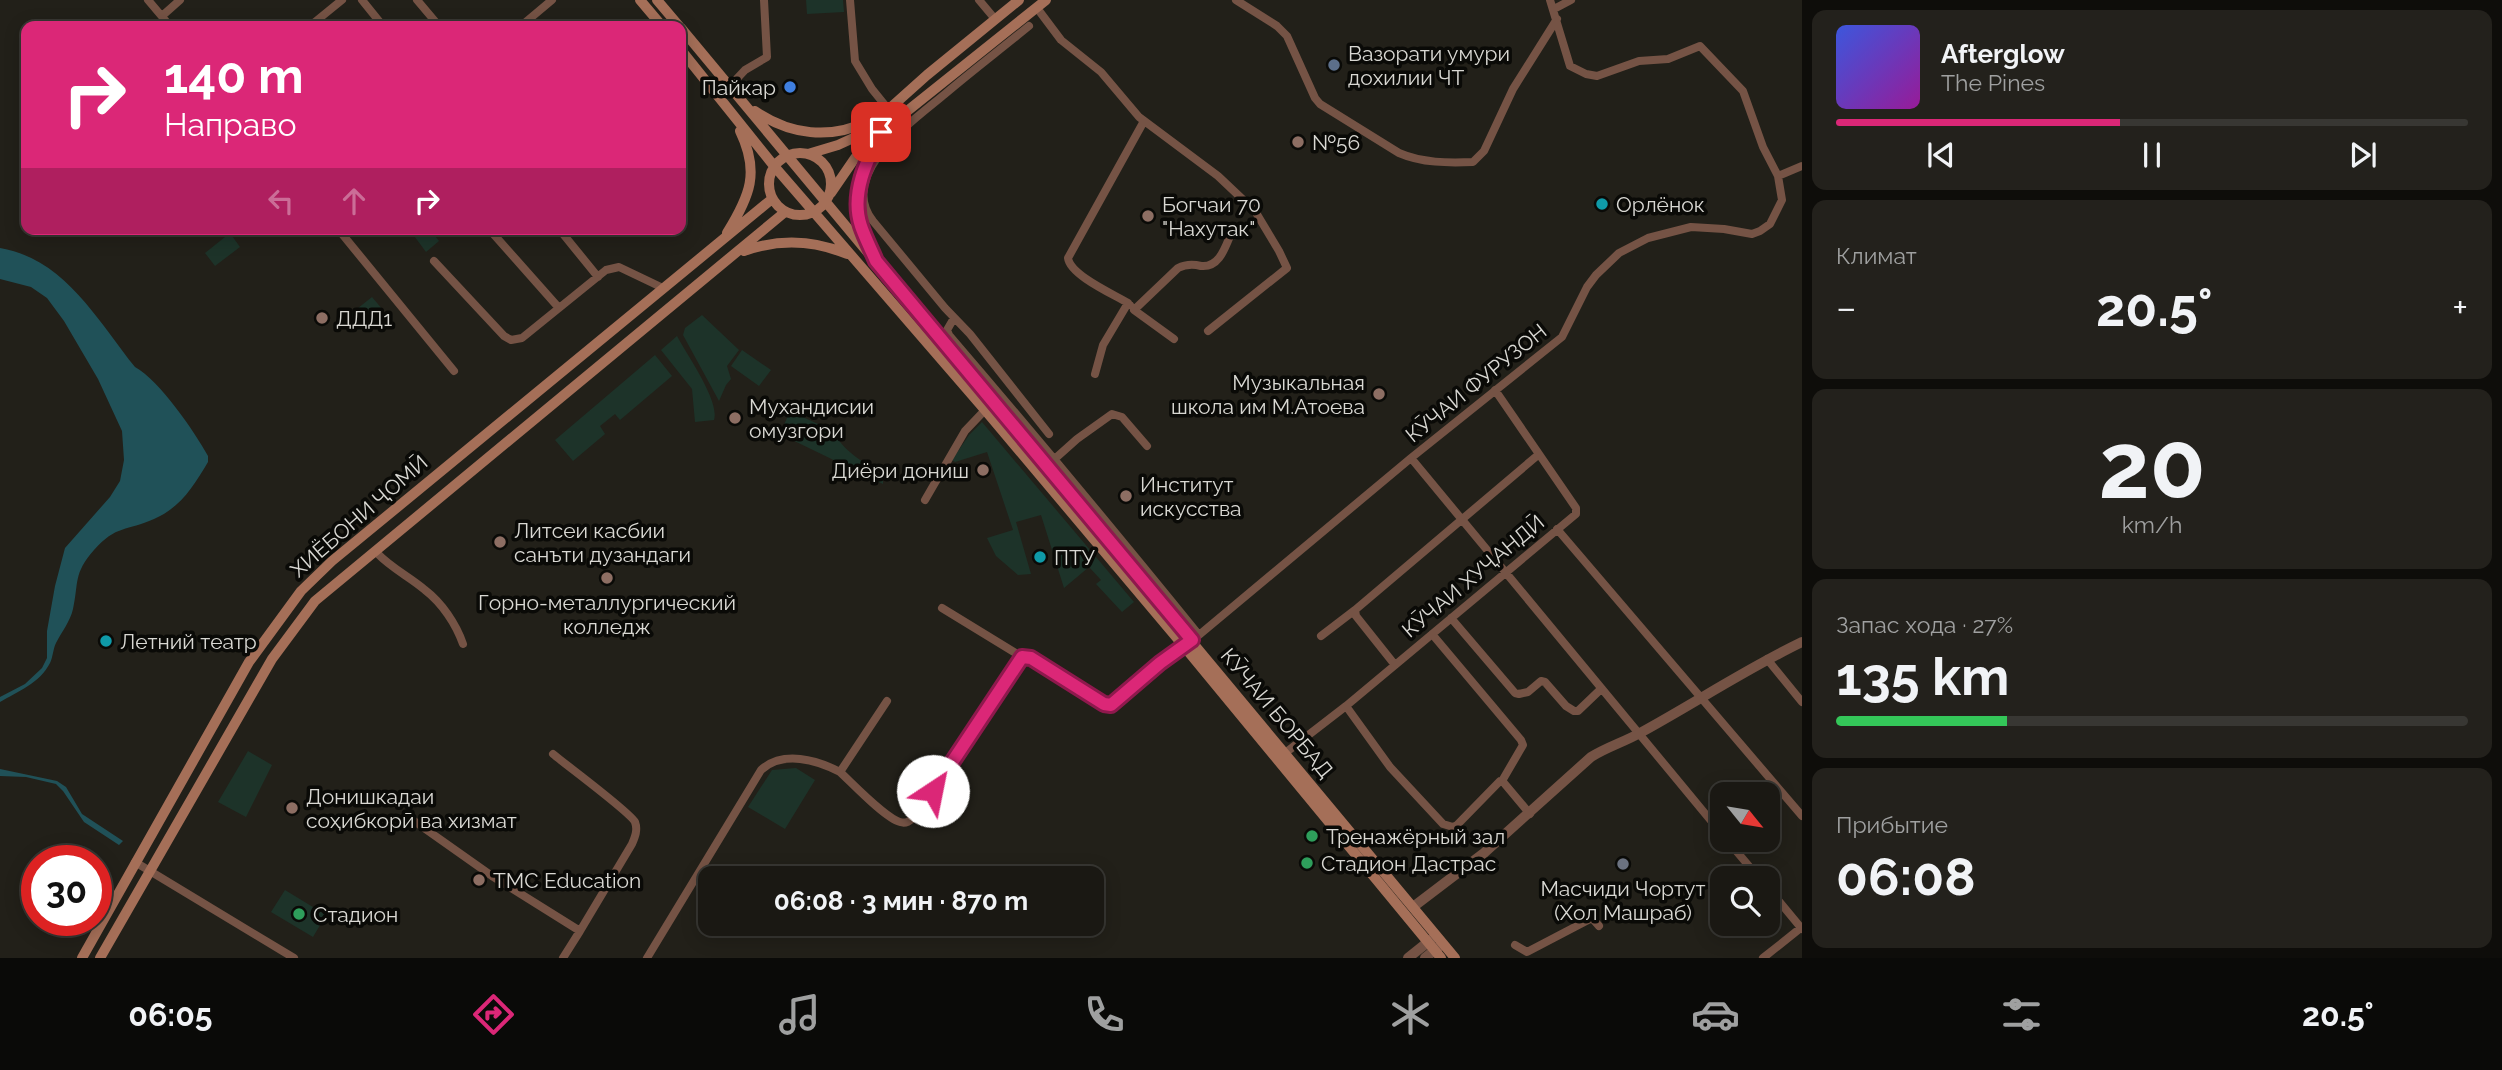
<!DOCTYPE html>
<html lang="ru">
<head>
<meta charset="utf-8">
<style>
	:root { --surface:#1a1813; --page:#23211c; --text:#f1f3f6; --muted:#9fa0a0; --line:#383733; --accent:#db2777 }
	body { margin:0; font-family:Raleway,sans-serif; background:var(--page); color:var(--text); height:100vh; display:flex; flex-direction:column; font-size:26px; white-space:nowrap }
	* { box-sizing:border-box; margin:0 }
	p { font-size:23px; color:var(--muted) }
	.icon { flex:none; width:38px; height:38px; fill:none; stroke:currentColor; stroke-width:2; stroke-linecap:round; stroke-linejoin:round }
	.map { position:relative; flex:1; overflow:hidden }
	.side { display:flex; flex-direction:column; gap:10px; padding:10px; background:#0e0d0a; width:700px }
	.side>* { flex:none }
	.banner { position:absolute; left:21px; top:21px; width:665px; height:214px; border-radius:14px; box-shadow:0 4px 18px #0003,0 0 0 2px var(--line); background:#db2777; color:#fff; overflow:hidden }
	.needle { width:46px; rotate:120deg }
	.controls { position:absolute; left:1710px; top:782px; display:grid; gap:14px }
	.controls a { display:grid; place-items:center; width:70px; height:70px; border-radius:14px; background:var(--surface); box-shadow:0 4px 18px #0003,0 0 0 2px var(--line); font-size:35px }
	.speed { position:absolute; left:21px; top:845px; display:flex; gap:14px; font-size:35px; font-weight:700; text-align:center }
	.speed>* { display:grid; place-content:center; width:91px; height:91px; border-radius:50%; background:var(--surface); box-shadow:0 4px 18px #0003,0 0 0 2px var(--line); line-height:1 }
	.speed .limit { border:10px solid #d22; background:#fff; color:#111 }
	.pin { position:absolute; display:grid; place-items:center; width:60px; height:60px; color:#fff; margin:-30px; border-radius:14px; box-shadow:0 4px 10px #0006 }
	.me { position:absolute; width:77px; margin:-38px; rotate:34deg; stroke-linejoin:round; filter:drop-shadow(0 0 5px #0008) }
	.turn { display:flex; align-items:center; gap:24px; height:147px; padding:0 28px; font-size:32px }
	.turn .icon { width:91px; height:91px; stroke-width:2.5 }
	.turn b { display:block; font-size:49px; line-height:60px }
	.lanes { display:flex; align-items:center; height:66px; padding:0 28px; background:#0003; justify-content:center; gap:35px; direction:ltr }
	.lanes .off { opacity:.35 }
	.big { font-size:52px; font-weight:700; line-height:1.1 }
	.side .card { flex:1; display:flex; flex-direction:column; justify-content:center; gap:10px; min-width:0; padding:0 24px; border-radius:14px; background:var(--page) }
	.side .dial { align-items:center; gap:0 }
	.dial b { font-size:91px; line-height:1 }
	.song { display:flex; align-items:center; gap:21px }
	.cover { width:84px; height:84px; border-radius:10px; background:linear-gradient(135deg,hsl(230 70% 55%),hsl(300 70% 35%)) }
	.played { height:7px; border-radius:4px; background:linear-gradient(90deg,var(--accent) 45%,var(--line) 45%) }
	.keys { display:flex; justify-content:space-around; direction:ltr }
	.heat { display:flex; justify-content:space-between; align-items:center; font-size:38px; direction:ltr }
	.charge { height:10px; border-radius:5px; background:linear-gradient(90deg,#34c759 27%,var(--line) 0) }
	.trip { position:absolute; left:698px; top:866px; width:406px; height:70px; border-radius:14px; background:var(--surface); box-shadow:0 4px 18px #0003,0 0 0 2px var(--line); font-weight:700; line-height:70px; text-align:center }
	.tabs { display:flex; height:112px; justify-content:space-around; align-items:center; background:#0a0a08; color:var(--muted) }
	.tabs .icon { width:49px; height:49px }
	.tabs .selected { color:var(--accent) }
	.tabs b { font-size:32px; color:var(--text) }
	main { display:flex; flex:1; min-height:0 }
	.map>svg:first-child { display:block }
	.green { fill:#1d3329 }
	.water { fill:#205158 }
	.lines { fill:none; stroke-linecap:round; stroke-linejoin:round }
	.minor { stroke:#755345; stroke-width:8 }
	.tertiary { stroke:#755345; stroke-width:10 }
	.secondary { stroke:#a56f58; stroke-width:10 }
	.route-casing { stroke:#8e194d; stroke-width:18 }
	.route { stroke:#db2777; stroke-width:12 }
	.service-dot { fill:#5c6f8a; stroke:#0a0a07; stroke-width:2.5 }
	.shop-dot { fill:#3f7fe0; stroke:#0a0a07; stroke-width:2.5 }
	.education-dot { fill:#8d6e63; stroke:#0a0a07; stroke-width:2.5 }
	.culture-dot { fill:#0f9aa8; stroke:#0a0a07; stroke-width:2.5 }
	.leisure-dot { fill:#2e9e5b; stroke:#0a0a07; stroke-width:2.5 }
	.worship-dot { fill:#6b7280; stroke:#0a0a07; stroke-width:2.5 }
	.labels { text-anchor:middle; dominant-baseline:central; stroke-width:7; stroke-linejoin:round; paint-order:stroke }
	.poi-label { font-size:21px; fill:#d9d8d3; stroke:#0a0a07; text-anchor:start }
	.street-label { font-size:21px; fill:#d9d8d3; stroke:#0a0a07 }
</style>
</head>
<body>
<main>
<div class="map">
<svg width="1802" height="958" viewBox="0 0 1802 958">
	<rect width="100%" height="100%" fill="#222019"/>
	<path class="green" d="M806,0h37l1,12 -37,2z
		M409,229h21l9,12 -13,11z
		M230,233l10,14 -25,19 -10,-13z
		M372,297l11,13 -24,20 -11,-14z
		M702,315l37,35 -12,16 4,13 -5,6 -7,16 -36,-66 2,-7z
		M677,336c10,19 43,65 37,84l-19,2 -3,-33 -31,-39z
		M742,350l29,20 -12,16 -28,-20z
		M655,355l17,21 -52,44 -5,-6 -15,12 5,8 -32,27 -18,-21z
		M790,411l45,21c7,21 33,30 48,46v6l-103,-50z
		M982,422l152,180 -12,10 -26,-28 5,-4 -12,-13 -25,21 -23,-73 -25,7 15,52 -13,1 -22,-19 -9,-18 26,-8 -26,-78 -32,10 -3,-2 17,-25z
		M248,751l24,14 -26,52 -28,-15z
		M796,768l19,12 -30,49 -37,-22 24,-37z
		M285,890l41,25 -13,22 -42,-25z"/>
	<path class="water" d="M0,248c65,11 97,72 135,119 25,14 59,64 73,89v6c-15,25 -27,45 -54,57 -27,12 -38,6 -60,31 -21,24 -15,32 -21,59 -3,13 -11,22 -17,34 -3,6 -3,14 -6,20 -10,20 -33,29 -50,39v-5l25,-13 17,-16 5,-10v-27l8,-45 10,-38 45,-51 10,-16 4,-21 -2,-29 -24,-52 -34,-58 -17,-23 -16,-11 -31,-8z
		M0,769l57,12 9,6 16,27 41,27 -4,4 -35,-23 -21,-31 -7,-7 -30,-7 -26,-1z"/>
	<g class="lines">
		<path class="minor" d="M148,0l22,26
			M362,0l21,26
			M417,0l22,26
			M850,0l5,61 17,28 25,31
			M979,0l16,19
			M1236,0l41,26 10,10 28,62 5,6 79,49c23,10 49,10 74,9l11,-11 29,-62 44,-70
			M1550,0l20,66 16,8 11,2 42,-15 29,-2 32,-13 43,45 20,56 15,29
			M1037,8l24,32 40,32 38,45 79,59 37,35 24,40 8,17 -79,63
			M1554,9l17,-9
			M162,16l18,-16
			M310,26l32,-26
			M521,26l31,-26
			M1029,26c-28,23 -57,45 -84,68 -31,26 -109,80 -72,127l72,87 25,26 79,100
			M730,86l15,-16 22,-13 -3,-57
			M338,229l116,142
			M489,229l70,79
			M559,229l39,48
			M434,261l70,75 7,4 11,-2 84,-68 13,-3 44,21
			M1128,303c-15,-9 -58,-28 -60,-45l76,-137
			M954,318l-7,12 2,5c85,99 168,199 250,300
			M1174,339l-40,-29 44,-42c8,-4 15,-4 23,-2 20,2 25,-22 32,-37
			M1095,374l8,-29 25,-42 2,2
			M1411,458l311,376
			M1049,464l28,-25 35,-25 10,3 25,29
			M925,500l40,-69 20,-21
			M1557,529l245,287
			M377,553c14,15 33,24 48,37 17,13 31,34 38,54
			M942,608l80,49
			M1451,618l64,75 4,1 9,-2 13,-11 4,1 21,24 8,5h4l23,-22
			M1432,634l89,106 2,5 -21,36
			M1321,636l34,-26
			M1767,659l35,43
			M1395,665l-39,-49 -1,-6 183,-155
			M887,701l-47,71c13,12 45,46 60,50 6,2 10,-1 15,-5l107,-160 9,1 73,46 7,1 4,-2 45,-40 39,-28 212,-177 151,-121 25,-50 9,-12 23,-22 29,-15 43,-11 33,2 28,5 8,-3 10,-7 12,-24 -4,-24 24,-10
			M1346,706l44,61 53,57 10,3 4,-2 43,-44 4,2 26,31
			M553,754c13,11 77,58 82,68 3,8 0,15 -3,22l-52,87
			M1280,757l66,-51 230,-192v-6l-81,-118
			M407,816l85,60 88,55 -17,27
			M1727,840l32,38
			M135,862l159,96
			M1768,888l34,41
			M1515,945l12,7 65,-34 7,8
			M647,958l114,-188c22,-20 56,-10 79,2
			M1763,958l39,-31"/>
		<path class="tertiary" d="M1413,907l71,-54 107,-96c16,-10 33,-15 49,-24 55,-30 106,-64 162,-91
			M1408,958l25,-20
			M1425,958l16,-13"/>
		<path class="secondary" d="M640,0l22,26
			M657,0l22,26
			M681,28l774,930
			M681,50l93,116 211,244 197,234 259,314
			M755,111c35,24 75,29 114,10
			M769 184a31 31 0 1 1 62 0a31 31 0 1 1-62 0Z
			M808,154l30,-9 22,-10 67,-60 92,-75
			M831,193l24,-35 26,-26 165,-132
			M727,233c23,-37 33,-61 13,-102
			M871,249c-18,-43 -16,-67 6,-108
			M744,251c34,-12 69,-11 103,3
			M82,958l167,-296 52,-71 31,-30 440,-362
			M100,958l172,-299 43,-58 470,-389"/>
	</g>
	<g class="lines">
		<defs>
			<path id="route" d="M881,132c-14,28 -31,62 -20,94 4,12 10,23 15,35l316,379 -32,23 -49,42 -7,-1 -73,-46 -9,-1 -89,134"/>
		</defs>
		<use href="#route" class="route-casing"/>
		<use href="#route" class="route"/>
	</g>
	<circle class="service-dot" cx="1334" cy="65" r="7"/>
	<circle class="shop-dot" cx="790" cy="87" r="7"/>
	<g class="education-dot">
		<circle cx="1298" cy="142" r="7"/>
		<circle cx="1148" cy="216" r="7"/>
		<circle cx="322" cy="318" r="7"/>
		<circle cx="1379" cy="394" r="7"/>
		<circle cx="735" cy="418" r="7"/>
		<circle cx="983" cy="470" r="7"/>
		<circle cx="1126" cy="496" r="7"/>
		<circle cx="500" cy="542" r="7"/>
		<circle cx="607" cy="578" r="7"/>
		<circle cx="292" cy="808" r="7"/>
		<circle cx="479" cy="880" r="7"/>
	</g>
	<g class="culture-dot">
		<circle cx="1602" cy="204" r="7"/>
		<circle cx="1040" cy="557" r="7"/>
		<circle cx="106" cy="641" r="7"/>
	</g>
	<g class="leisure-dot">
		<circle cx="1312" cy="836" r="7"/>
		<circle cx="1307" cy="863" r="7"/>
		<circle cx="299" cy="914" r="7"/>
	</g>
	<circle class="worship-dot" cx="1623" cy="864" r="7"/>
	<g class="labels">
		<g class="poi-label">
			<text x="1348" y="53">Вазорати умури<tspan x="1348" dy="24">дохилии ЧТ</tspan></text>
			<text x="776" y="87" text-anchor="end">Пайкар</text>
			<text x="1312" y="142">№56</text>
			<text x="1162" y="204">Богчаи 70<tspan x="1162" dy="24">"Нахутак"</tspan></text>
			<text x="1616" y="204">Орлёнок</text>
			<text x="336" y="318">ДДД1</text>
			<text x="1365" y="382" text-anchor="end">Музыкальная<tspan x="1365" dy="24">школа им М.Атоева</tspan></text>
			<text x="749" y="406">Мухандисии<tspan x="749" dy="24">омузгори</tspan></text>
			<text x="969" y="470" text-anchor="end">Диёри дониш</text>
			<text x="1140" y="484">Институт<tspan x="1140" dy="24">искусства</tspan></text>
			<text x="514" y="530">Литсеи касбии<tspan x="514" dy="24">санъти дузандаги</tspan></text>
			<text x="1054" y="557">ПТУ</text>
			<text x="607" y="602" text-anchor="middle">Горно-металлургический<tspan x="607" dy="24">колледж</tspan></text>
			<text x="120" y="641">Летний театр</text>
			<text x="306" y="796">Донишкадаи<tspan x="306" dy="24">соҳибкорӣ ва хизмат</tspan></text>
			<text x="1326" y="836">Тренажёрный зал</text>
			<text x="1321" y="863">Стадион Дастрас</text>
			<text x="493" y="880">TMC Education</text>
			<text x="1623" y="888" text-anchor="middle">Масчиди Чортут<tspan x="1623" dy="24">(Хол Машраб)</tspan></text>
			<text x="313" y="914">Стадион</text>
		</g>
		<g class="street-label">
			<text transform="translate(1476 383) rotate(-39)">КӮЧАИ ФУРУЗОН</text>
			<text transform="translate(359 516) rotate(-41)">ХИЁБОНИ ҶОМӢ</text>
			<text transform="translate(1473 576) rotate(-40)">КӮЧАИ ХУҶАНДӢ</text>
			<text transform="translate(1277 713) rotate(50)">КӮЧАИ БОРБАД</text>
		</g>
	</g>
</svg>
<div class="controls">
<a><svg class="needle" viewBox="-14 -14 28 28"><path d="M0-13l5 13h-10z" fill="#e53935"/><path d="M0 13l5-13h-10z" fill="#9fa0a0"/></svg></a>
<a><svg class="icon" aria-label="search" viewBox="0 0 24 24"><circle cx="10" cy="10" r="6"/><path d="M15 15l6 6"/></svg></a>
</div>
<div class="speed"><div class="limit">30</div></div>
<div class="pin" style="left:881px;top:132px;background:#d93025"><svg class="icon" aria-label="arrive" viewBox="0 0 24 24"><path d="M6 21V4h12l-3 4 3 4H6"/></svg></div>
<svg class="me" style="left:933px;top:791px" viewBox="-20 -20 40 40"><circle r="19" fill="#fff"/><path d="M0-13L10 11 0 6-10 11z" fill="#db2777"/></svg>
<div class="trip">06:08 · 3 мин · 870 m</div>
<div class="banner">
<div class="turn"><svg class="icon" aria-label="right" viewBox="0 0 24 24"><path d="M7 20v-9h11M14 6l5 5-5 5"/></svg><div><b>140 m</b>Направо</div></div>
<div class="lanes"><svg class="icon off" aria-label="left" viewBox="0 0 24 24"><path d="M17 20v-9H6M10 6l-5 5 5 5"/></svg><svg class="icon off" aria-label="ahead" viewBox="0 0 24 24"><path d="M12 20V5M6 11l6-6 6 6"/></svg><svg class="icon" aria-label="right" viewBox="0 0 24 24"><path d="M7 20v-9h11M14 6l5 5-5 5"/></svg></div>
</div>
</div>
<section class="side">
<div class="card">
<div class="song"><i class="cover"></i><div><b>Afterglow</b><p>The Pines</p></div></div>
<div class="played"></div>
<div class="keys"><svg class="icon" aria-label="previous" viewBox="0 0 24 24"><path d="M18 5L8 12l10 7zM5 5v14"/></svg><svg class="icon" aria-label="pause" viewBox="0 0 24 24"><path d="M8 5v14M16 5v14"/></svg><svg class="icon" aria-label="next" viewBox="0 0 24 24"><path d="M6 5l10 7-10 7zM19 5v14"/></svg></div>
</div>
<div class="card"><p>Климат</p>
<div class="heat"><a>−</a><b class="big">20.5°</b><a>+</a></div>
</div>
<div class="card dial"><b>20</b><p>km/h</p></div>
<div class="card"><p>Запас хода · 27%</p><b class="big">135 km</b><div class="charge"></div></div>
<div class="card"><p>Прибытие</p><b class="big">06:08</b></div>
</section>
</main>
<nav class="tabs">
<b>06:05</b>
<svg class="icon selected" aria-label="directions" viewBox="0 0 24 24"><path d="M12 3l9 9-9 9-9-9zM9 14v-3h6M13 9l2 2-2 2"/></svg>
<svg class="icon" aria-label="music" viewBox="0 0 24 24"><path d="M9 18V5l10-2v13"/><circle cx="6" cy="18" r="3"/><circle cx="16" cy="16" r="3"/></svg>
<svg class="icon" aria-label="phone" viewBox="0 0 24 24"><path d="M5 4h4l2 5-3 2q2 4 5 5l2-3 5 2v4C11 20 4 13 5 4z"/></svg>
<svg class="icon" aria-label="climate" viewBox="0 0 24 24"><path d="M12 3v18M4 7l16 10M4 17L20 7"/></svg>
<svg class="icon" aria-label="car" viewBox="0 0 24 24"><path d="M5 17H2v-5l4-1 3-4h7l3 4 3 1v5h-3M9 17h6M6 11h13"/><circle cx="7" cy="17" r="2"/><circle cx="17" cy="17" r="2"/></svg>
<svg class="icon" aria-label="filters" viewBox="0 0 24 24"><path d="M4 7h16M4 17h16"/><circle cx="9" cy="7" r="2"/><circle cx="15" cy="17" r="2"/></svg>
<b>20.5°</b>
</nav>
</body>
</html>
